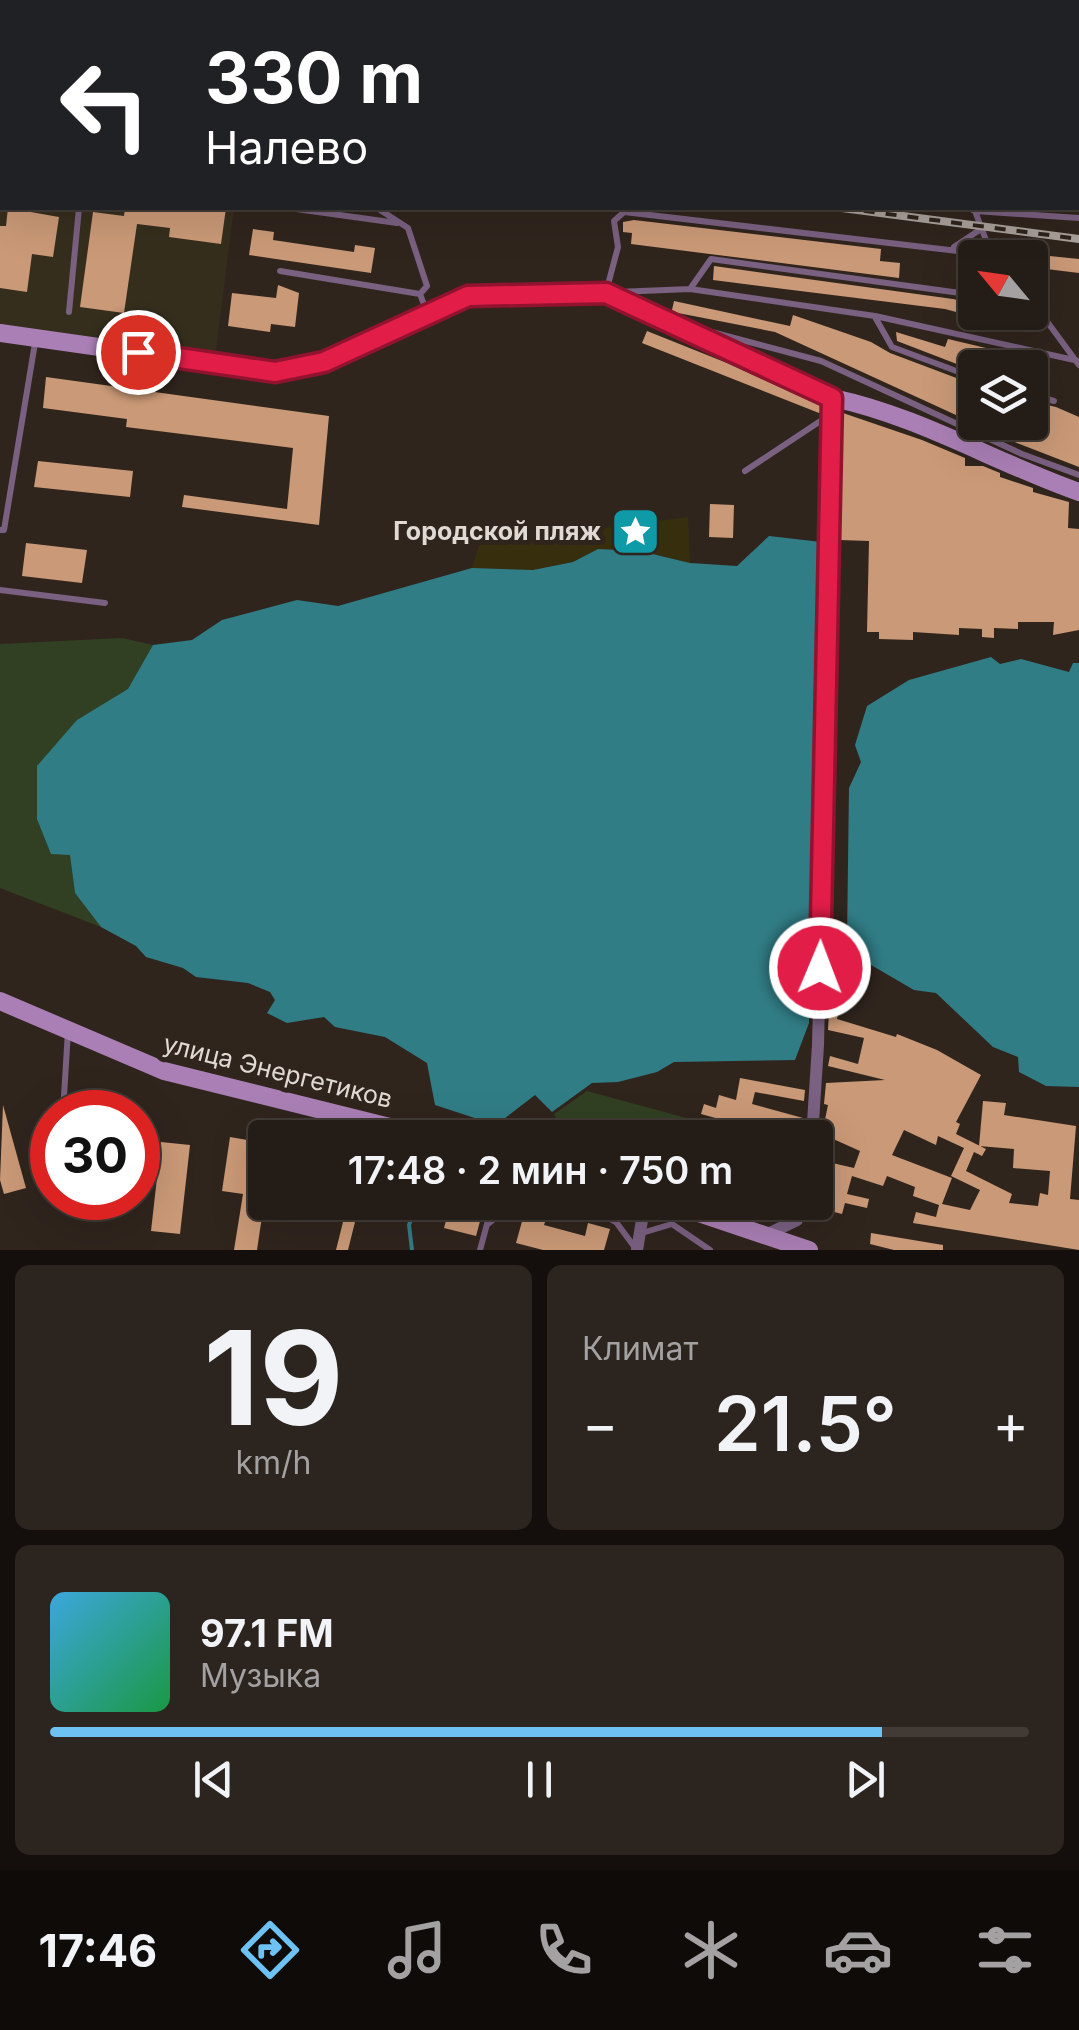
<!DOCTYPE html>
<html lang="ru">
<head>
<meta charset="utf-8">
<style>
	:root { --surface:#241c16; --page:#2c251f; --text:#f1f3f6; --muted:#a3a1a1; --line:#413a35; --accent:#6dc2f3 }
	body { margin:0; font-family:Inter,sans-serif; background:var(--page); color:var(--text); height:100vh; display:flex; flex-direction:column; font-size:38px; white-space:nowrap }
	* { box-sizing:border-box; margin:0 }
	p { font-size:32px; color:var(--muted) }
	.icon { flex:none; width:55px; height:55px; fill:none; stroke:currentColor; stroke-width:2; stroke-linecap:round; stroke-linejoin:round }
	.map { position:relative; height:1250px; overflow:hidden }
	.drawer { display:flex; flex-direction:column; gap:15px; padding:15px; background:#140f0c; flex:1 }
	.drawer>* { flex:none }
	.hud { position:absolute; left:0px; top:0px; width:1080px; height:210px; box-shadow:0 10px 40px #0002,0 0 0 2px var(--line); background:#202124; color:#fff; overflow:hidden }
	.needle { width:65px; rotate:299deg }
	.controls { position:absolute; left:958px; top:240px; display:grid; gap:20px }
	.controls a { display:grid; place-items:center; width:90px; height:90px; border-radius:10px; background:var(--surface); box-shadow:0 10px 40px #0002,0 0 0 2px var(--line); font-size:50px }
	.speed { position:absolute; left:30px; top:1090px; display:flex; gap:20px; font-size:50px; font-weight:700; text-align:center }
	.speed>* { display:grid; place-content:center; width:130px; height:130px; border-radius:50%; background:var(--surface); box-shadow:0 10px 40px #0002,0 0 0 2px var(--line); line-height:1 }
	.speed .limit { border:15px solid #d22; background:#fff; color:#111 }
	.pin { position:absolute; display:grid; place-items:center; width:85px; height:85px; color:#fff; margin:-42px; border:5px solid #fff; border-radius:50%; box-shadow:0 2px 10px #0007 }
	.me { position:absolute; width:110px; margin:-55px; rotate:1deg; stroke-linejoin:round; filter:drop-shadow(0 0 8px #0008) }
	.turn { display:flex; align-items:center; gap:35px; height:210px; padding:0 40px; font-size:45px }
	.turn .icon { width:130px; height:130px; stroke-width:2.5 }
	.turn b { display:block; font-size:70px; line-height:85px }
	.big { font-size:75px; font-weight:600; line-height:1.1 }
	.drawer .card { flex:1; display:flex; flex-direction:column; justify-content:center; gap:15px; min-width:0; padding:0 35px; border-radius:15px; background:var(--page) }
	.drawer .dial { align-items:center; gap:0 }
	.dial b { font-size:130px; line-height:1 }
	.song { display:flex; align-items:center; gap:30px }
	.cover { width:120px; height:120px; border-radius:15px; background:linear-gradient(135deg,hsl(200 70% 55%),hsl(140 70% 35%)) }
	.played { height:10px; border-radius:5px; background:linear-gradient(90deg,var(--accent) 85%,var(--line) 85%) }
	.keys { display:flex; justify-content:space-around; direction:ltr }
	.heat { display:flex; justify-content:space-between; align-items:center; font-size:55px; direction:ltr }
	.drawer .tiles { flex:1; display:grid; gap:15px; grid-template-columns:1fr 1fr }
	.card:last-child { grid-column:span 2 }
	.trip { position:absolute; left:248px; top:1120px; width:585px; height:100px; border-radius:10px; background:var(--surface); box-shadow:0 10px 40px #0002,0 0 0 2px var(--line); font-weight:600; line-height:100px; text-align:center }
	.menu { display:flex; height:160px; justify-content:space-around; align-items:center; background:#0e0b09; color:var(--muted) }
	.menu .icon { width:70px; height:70px }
	.menu .on { color:var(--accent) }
	.menu b { font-size:45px; color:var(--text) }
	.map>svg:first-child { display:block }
	.commercial { fill:#362e1d }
	.green { fill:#314023 }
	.sand { fill:#372e0e }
	.water { fill:#317d86 }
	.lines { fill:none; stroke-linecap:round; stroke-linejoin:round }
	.stream { stroke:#317d86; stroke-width:4 }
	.building { fill:#ca9977; fill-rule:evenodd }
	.lane { stroke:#7a6081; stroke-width:6 }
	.street { stroke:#7a6081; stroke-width:12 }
	.secondary { stroke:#aa7fb5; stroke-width:18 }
	.rail-casing { stroke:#a9a09a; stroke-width:8 }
	.rail { stroke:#30251d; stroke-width:4; stroke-dasharray:11; stroke-linecap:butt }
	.route-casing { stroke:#92132f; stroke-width:25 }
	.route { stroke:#e11d48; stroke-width:18 }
	.labels { text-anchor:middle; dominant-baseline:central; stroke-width:10; stroke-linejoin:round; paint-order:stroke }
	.poi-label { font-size:25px; font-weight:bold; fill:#e1d9d4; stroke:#30251d; text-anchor:end }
	.street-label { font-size:25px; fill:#e1d9d4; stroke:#30251d }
</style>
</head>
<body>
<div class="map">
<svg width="1079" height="1250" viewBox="0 0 1079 1250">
	<rect width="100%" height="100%" fill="#30251d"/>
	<path class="commercial" d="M0,107l2,101h232l-19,150 -215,-32z"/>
	<path class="green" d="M122,638l31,7 -25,45 -51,30 -7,135 5,38 26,34 -101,-39v-244z
		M587,1091l103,28 -4,18h-121l-11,-23z"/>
	<path class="sand" d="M688,517l2,46 -50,-12 -42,-2 -25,13 -40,8 -61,-2 7,-23z"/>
	<path class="water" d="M769,536l52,6 -12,481 -14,37 -121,2 -17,10 -39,10 -26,1 -40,29 -17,-17 -39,30 -61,-20 -8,-42 -42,-26 -50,-10 -11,-10 -37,6 -20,-10 8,-13 -5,-8 -22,-9 -52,-6 -13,-9 -37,-11 -10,-11 -35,-19 -26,-34 -5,-38 -19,-1 -14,-35v-53l40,-46 51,-31 25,-44 39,-5 30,-20 75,-20 41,6 134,-38 61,2 40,-8 25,-13 42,2 50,12 47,3z
		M991,657l9,7 21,-5 48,13 4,-9h6v424l-33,-1 -27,-14 -1,-15 -25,-10 -57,-54 -22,-3 -43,-25 -24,-26 2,-151 12,-26 -6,-17 12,-39 42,-26z"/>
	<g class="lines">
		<path class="stream" d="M412,1250l-3,-25 8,-23"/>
	</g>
	<path class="building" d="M8,208l51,9 -6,40 -21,-3 -5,38 -27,-4v-62h6z
		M125,208h101l-5,36 -52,-7 1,-9 -33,-4 -13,89 -44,-6 13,-95 31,4z
		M634,220l247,29 -1,12 20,2 -1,15 -268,-34 1,-11 -9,-1v-10z
		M253,229l21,3 -1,8 81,12 1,-7 20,3 -4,25 -122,-18z
		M1030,254l49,5v14l-49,-6z
		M714,266l239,33 22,5v8h32l27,7 -4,13 -85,-23 -232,-29z
		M278,285l21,8 -4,34 -24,-3 -1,8 -42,-6 4,-33 44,5z
		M674,301l116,25 3,-11 78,27 19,11 85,32v37h55v-21l26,6 23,10v50l-62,-24 -242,-111 -97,-19 -6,-3z
		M647,331l80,32 96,44v4l-4,2 -177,-70z
		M896,332l49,15 3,-8 38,9 57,20 -8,20 -5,-1v-19h-55v3l-78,-30z
		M46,377l283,39 -10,109 -137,-18 2,-12 103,14 6,-61 -167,-21 1,-8 -84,-11z
		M843,413l79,27 43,18v8h18l17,7v4l33,11v4l36,10 -1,26 11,1v101l-26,5 1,-13h-36v7l-24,-1v10l-12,-1v-8l-23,-1v7l-46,-3v8l-34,-1v-7h-12l2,-91 -29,-1z
		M38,461l95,10 -3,26 -96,-10z
		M710,504l24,1 -1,33 -24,-1z
		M26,543l61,7 -5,33 -60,-7z
		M829,1012l9,2 -1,5 59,18 1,-3 40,16 44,25 -25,47 4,2 -4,10 30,15 -4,7 -8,-4 -8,19 46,23 -3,9 29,3 2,-13 8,2 2,-24 -37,-3 1,-19 -35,-3 4,-45 23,2 -2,12 72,11 -6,73 9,1v50l-166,-27 3,-11 20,5 3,-12 -26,-9 2,-9 -28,-11 -4,10 -31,-10 -5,18 22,5 -2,9 -22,-5 -3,11 -27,-7v-48l39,9 6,-17 -38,-17 6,-29 -4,-1 2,-21 59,-3 -57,-14 2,-10 28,8 6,-26 -36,-8zM904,1130l32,15 2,-9 26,12 -13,28 29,14 -10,20 -28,-6 10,-26 -60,-23z
		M740,1078l65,12 -1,11 -49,-9 -3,12 51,14 -1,20h-13l-88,-24 3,-10 12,4 3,-13 17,5z
		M3,1105l23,83 -22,6 -4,-14z
		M230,1137l35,6v53l-8,54h-23l9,-56 -21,-3z
		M161,1142l29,3 -10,89 -29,-3z
		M348,1202h12l-12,48h-12z
		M451,1202h28l-2,11 5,1 -6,22 -32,-8z
		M526,1207l22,6 -4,12 41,11 3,-13 22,6 -6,21h-61l-27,-7z
		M871,1233l72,12v5h-49l-24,-6z"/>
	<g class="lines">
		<path class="lane" d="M540,0l22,2
			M938,2l3,-2
			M1044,2l2,-2
			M1078,67h1
			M1078,158l1,-2
			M0,190l2,1
			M289,208l108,15
			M377,208l31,20 19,58 -7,8
			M969,208l6,3 17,45
			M974,208l1,3 104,7
			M954,247l27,-18
			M280,271l140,23 6,16
			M690,289l21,-30 264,36
			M606,292l12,-45 -4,-26 10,-9 368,43
			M617,292l73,-3 185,27 204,45
			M1030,308l10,4 39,53
			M69,312l10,-104
			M875,317l17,30 83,31
			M704,330l117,31 201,93 57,21
			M1030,394l24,7
			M745,471l86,-57
			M0,530h4l31,-187
			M0,590l105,13
			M64,1096l4,-65
			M577,1202l39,20 20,27
			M488,1224l27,-22
			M642,1233l30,-9 38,26
			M480,1250l13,-48"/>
		<path class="street" d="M813,0v2
			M812,1138l6,-93 15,-647
			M768,1234l29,-14 3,-18
			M637,1250l8,-48"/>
		<path class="secondary" d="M0,333l275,39 49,-10 144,-66 138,-3 227,105c86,18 163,65 246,94
			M0,1001l164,70 270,67
			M666,1202l143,48"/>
		<defs>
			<path id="rail" d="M1007,2l2,-2
				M0,62l2,1
				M842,208l237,31"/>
		</defs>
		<use href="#rail" class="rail-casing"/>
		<use href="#rail" class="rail"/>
	</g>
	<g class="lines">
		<defs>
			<path id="route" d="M138,352l137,20 49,-10 144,-66 138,-3 226,105 -12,570"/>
		</defs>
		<use href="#route" class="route-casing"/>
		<use href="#route" class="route"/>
	</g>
	<defs>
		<symbol id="sight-square" viewBox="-11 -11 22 22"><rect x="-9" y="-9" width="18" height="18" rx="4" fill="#0f9aa8" stroke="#30251d"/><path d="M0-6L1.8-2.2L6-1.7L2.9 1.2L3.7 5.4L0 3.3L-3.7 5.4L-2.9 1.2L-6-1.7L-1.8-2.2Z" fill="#fff"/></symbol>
	</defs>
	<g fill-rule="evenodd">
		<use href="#sight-square" x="608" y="504" width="55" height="55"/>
	</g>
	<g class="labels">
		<g class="poi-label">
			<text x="601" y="531">Городской пляж</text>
		</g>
		<g class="street-label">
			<text transform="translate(278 1071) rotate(14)">улица Энергетиков</text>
		</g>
	</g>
</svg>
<div class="controls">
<a><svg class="needle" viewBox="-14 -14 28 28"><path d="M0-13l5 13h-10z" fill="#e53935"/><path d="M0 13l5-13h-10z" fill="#a3a1a1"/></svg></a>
<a><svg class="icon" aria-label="layers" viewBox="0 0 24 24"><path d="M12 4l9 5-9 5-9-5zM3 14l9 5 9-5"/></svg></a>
</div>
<div class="speed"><div class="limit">30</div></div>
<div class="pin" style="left:138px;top:352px;background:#d93025"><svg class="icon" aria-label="arrive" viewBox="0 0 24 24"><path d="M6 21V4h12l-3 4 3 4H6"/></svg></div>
<svg class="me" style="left:820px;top:968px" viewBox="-20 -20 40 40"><circle r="17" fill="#e11d48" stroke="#fff" stroke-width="3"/><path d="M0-11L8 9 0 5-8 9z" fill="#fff"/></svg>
<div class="trip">17:48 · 2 мин · 750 m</div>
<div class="hud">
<div class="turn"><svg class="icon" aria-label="left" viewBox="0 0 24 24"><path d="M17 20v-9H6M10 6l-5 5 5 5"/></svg><div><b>330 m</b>Налево</div></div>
</div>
</div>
<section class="drawer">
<div class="tiles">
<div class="card dial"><b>19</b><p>km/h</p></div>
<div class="card"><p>Климат</p>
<div class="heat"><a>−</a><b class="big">21.5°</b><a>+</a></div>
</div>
<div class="card">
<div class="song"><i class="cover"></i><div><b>97.1 FM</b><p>Музыка</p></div></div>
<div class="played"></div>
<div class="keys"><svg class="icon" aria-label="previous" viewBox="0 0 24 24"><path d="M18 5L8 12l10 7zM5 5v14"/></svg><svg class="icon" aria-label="pause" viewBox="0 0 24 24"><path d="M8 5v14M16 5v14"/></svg><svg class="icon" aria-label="next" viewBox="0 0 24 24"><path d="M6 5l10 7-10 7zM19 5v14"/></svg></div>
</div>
</div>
</section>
<nav class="menu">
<b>17:46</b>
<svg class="icon on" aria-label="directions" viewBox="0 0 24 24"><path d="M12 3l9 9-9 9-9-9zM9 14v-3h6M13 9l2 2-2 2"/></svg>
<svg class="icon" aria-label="music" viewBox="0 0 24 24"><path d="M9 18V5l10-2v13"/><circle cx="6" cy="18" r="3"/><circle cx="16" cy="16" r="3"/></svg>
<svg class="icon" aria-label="phone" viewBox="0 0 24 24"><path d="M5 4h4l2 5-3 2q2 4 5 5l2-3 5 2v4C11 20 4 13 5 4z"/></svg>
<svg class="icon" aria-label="climate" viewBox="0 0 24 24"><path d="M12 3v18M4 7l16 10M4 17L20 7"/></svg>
<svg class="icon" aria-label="car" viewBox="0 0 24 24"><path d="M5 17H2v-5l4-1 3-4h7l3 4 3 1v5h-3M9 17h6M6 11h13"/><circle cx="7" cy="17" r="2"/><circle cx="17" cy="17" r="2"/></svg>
<svg class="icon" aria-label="filters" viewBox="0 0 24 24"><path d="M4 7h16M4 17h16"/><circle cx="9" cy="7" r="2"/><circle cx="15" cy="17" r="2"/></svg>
</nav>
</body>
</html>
